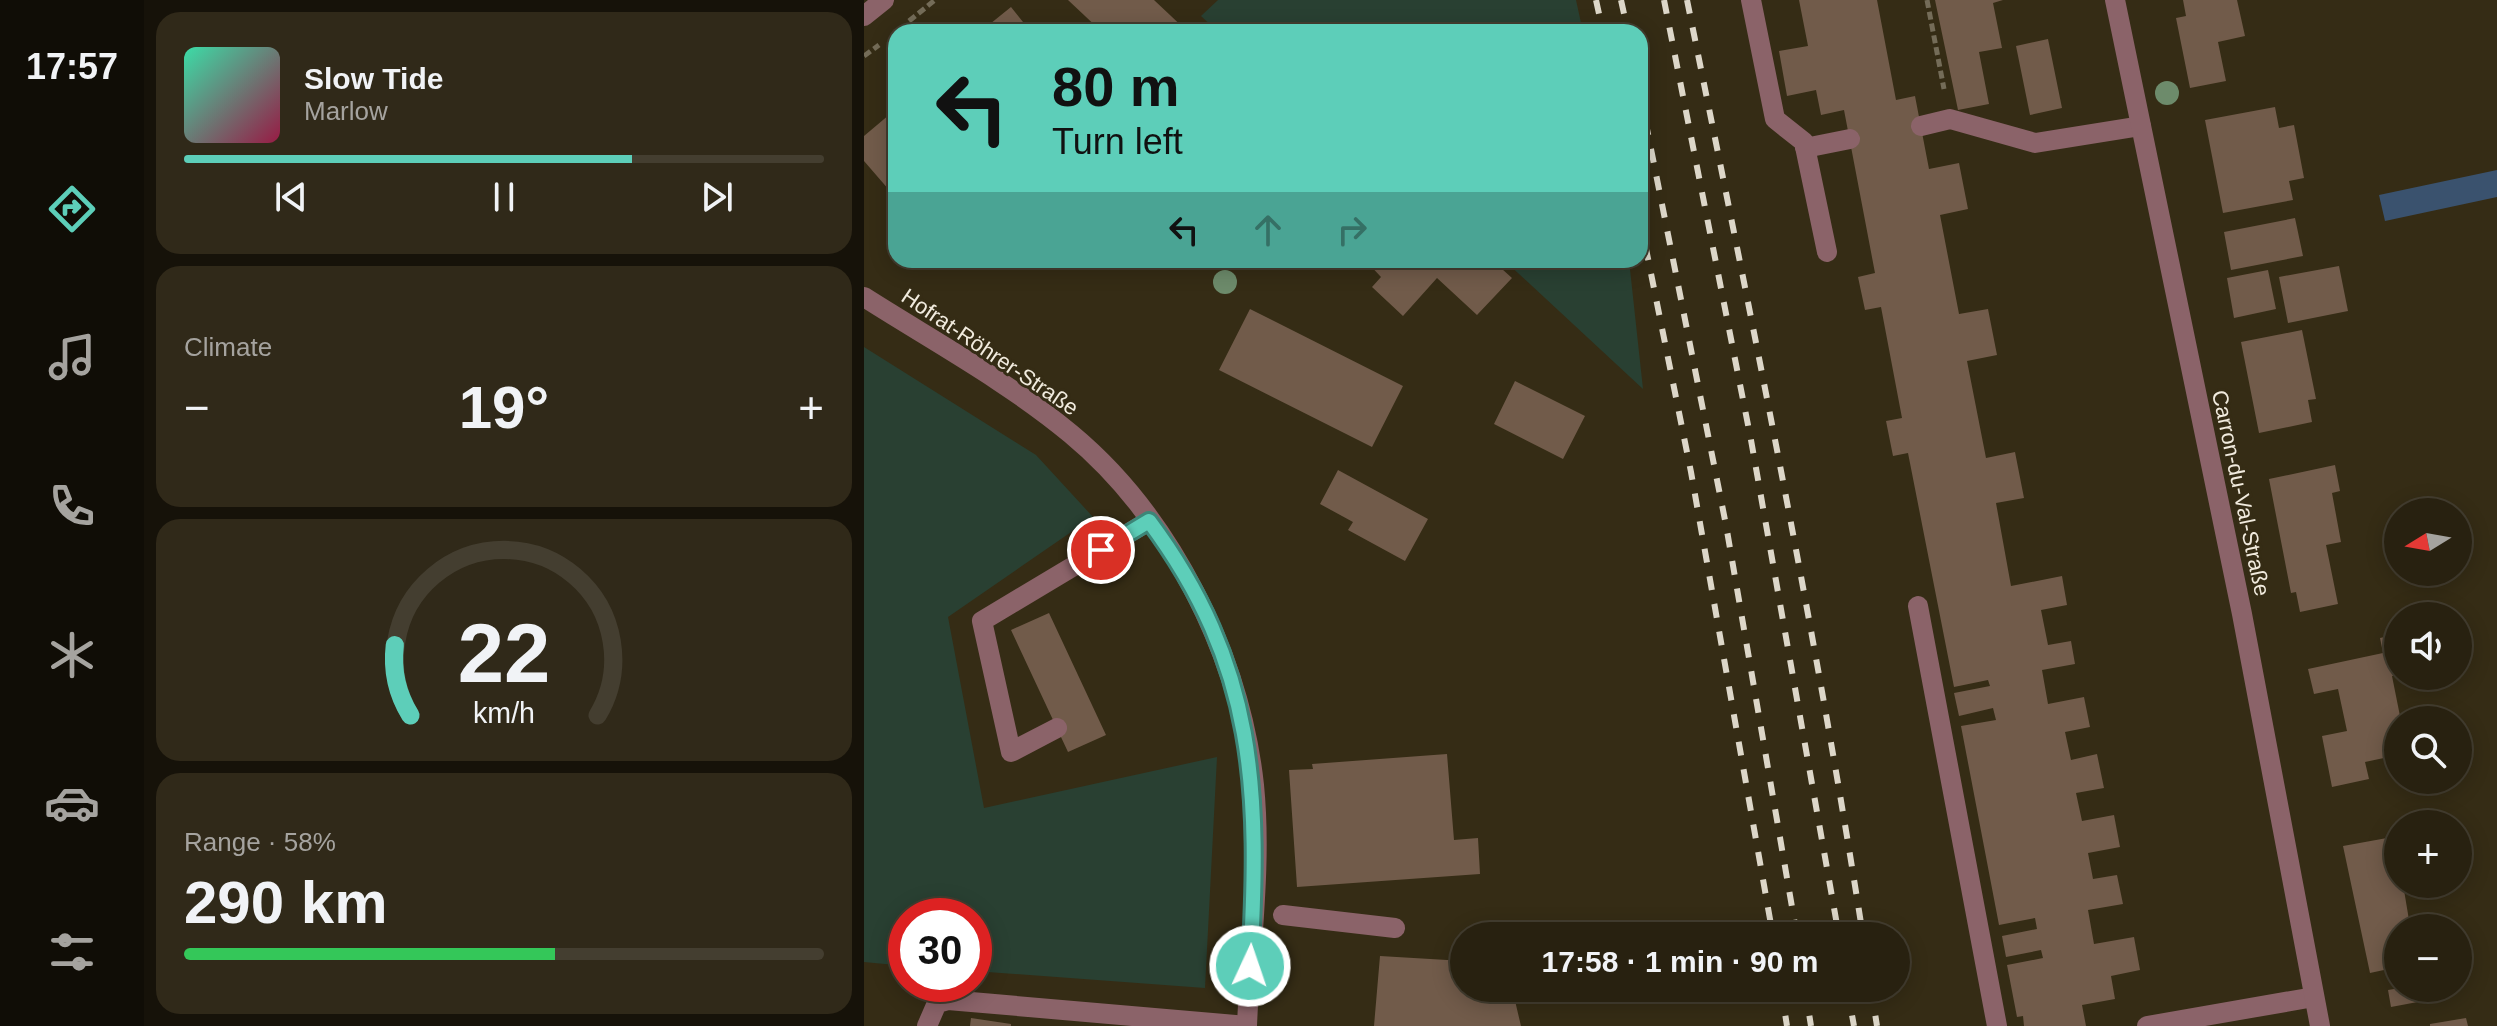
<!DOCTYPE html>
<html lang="en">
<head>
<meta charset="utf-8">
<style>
	:root { --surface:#282110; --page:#302919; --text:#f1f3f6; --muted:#a5a39f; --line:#443e30; --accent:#5dceb9 }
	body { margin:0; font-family:Arial,sans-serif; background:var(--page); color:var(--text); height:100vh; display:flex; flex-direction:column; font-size:30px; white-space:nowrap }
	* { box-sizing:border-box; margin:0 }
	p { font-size:26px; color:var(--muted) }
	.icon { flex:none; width:44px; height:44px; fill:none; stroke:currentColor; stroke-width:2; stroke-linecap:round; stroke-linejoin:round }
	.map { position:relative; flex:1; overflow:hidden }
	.panel { display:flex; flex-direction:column; gap:12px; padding:12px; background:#161209; width:720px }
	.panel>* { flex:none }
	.guide { position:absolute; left:24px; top:24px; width:760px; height:244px; border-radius:24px; box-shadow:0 4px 20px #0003,0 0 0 2px var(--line); background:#5dceb9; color:#111; overflow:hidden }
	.needle { width:52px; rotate:259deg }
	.controls { position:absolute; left:1520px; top:498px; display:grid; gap:16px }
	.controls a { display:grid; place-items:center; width:88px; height:88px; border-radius:50%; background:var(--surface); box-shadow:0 4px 20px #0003,0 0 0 2px var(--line); font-size:40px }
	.speed { position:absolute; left:24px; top:898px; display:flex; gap:16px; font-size:40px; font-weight:700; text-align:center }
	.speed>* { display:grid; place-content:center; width:104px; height:104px; border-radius:50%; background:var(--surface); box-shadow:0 4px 20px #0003,0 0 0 2px var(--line); line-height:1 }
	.speed .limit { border:12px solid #d22; background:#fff; color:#111 }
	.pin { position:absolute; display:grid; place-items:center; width:68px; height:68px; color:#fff; margin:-34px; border:4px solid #fff; border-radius:50%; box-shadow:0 2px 8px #0007 }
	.me { position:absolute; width:88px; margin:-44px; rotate:3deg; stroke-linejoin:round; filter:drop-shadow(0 0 6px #0008) }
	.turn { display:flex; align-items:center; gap:28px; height:168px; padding:0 32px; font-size:36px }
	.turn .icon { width:104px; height:104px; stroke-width:2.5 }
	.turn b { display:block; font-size:56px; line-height:68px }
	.lanes { display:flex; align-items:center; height:76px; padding:0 32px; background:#0003; justify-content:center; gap:40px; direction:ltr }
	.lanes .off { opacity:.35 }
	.big { font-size:60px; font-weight:800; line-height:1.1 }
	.panel .widget { flex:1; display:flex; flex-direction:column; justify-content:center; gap:12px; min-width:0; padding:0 28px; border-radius:24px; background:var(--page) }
	.panel .dial { align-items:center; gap:0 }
	.dial svg { height:208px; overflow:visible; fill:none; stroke:var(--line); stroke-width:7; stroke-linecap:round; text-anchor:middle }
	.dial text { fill:var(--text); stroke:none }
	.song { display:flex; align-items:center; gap:24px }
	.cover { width:96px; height:96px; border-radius:12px; background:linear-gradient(135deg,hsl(160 70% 55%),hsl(340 70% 35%)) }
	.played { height:8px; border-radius:4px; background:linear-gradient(90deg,var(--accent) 70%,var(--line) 70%) }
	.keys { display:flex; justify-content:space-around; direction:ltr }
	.heat { display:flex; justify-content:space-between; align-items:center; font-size:44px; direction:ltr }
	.charge { height:12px; border-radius:6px; background:linear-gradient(90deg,#34c759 58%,var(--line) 0) }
	.trip { position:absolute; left:586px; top:922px; width:460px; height:80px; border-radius:40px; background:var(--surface); box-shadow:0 4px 20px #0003,0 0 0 2px var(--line); font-weight:800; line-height:80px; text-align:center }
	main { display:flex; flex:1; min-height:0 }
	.dock { display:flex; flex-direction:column; width:144px; justify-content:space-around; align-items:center; background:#100d06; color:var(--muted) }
	.dock .icon { width:56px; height:56px }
	.dock .selected { color:var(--accent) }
	.dock b { font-size:36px; color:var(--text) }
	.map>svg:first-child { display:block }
	.green { fill:#294032 }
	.water { fill:#3a526e }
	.building { fill:#715b4a }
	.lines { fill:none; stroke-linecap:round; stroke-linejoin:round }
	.path { stroke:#746c58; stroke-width:5; stroke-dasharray:8 4; stroke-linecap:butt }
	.service { stroke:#8b6369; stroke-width:20 }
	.minor { stroke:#8b6369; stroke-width:20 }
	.rail { stroke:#ddd7c9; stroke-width:6; stroke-dasharray:14 14; stroke-linecap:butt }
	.tree { fill:#6d8b6b }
	.route-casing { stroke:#3c8678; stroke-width:20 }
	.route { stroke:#5dceb9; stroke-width:14 }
	.labels { text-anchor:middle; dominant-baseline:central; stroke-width:6; stroke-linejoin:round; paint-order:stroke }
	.street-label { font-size:22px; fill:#f1ebde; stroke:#352c15 }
</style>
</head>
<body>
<main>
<nav class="dock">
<b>17:57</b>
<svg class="icon selected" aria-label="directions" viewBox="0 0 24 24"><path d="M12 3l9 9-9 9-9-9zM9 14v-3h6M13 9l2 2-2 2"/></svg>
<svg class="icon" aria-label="music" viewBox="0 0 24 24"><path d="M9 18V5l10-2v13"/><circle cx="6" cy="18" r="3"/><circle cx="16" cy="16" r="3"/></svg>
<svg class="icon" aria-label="phone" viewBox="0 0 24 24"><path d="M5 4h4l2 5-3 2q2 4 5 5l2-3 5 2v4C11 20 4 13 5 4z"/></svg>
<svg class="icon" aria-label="climate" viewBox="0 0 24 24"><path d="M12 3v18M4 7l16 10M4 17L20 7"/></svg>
<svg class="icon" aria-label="car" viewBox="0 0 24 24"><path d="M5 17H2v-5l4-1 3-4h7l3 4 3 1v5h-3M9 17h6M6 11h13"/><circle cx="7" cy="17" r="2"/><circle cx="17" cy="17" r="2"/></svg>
<svg class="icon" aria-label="filters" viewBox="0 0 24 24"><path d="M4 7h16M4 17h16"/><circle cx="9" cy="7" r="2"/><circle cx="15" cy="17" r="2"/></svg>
</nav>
<section class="panel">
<div class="widget">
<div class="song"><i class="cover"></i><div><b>Slow Tide</b><p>Marlow</p></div></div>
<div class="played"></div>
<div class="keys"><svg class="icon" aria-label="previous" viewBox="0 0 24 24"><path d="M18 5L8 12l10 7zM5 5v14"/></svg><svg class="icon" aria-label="pause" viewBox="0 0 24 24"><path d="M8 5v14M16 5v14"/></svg><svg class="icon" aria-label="next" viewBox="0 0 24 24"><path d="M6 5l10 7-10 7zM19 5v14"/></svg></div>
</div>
<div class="widget"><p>Climate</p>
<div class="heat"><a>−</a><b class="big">19°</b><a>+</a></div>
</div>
<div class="widget dial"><svg viewBox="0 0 100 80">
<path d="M14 69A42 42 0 1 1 86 69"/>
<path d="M14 69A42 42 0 0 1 8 42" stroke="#5dceb9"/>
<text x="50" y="56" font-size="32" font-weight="700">22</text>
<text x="50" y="72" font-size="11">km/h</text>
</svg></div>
<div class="widget"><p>Range · 58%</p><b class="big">290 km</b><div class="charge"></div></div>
</section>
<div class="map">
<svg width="1633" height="1026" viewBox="0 0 1633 1026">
	<rect width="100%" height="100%" fill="#352c15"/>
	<path class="green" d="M354,0h358l7,32h-344l-11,-10 -10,10 -17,-16z
		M640,260h125l14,129z
		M0,347l172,108 57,62 -145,100 36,191 233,-51 -12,231 -231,-17v-55h-68v50l-42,-4z"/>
	<path class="water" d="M1633,170v27l-112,24 -6,-26z"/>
	<path class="building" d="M204,0h86l34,32h-86z
		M935,0h78l19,100 19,-4 14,73 30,-6 9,46 -28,6 19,99 29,-5 9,46 -30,6 19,97 29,-6 9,46 -28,5 15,83 51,-10 5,29 -26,5 7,35 23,-4 4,23 -33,6 6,34 36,-7 6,30 -25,5 6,28 26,-6 7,34 -28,5 6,28 32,-6 6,32 -32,6 5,26 24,-4 6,29 -35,6 6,34 40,-7 6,33 -29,6 4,23 -33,6 4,21h-62l-1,-10 -6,1 -10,-52 36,-7 -2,-8 -35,7 -4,-21 35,-7 -2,-11 -36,7 -38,-199 35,-6 -3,-12 -34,8 -5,-23 36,-7 -2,-6 -34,7 -46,-234 -15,3 -7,-35 16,-3 -21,-111 -16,3 -7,-33 17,-4 -31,-163 -23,5 -5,-25 -29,6 -8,-45 29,-5z
		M1071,0h68l-10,3 9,45 -23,4 10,52 -31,6z
		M1319,0h54l8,36 -27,6 8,39 -36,7 -14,-70 10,-2z
		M147,7l20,25h-51z
		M1184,39l14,69 -32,7 -14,-69z
		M1411,107l4,21 15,-3 10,53 -15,3 4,19 -70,13 -18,-93z
		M32,109v89l-32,-37v-25z
		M1431,218l8,38 -72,14 -7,-38z
		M501,260h127l20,18 -35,37 -40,-37 -34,38 -31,-29 9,-10z
		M1475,266l9,45 -60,12 -9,-46z
		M1404,270l8,39 -42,9 -7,-40z
		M386,309l153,77 -31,61 -153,-77z
		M1438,330l14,69 -8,1 4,22 -53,11 -18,-91z
		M651,381l70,35 -22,43 -69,-35z
		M1471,465l5,26 -8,2 9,49 -15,3 12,59 -38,8 -4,-20 -5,1 -22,-114z
		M474,470l90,49 -23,42 -57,-31 5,-8 -33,-18z
		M185,613l57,122 -38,17 -57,-122z
		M1534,634v41l-6,1 8,40 17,-4 1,8h-20v35l-33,7 4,17 -37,8 -10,-51 25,-5 -9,-42 -24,5 -6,-25 75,-16 -3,-15z
		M583,754l7,86 24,-2 2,36 -183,13 -8,-117 24,-1 -1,-5z
		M1534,836v48h5l6,36 17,-3 3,11h-31v39l-28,6 -27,-127z
		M516,956l84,5v27h48l9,38h-147z
		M1536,988h20l3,13 -32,6 -3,-17z
		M107,1018l40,6v2h-41z
		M1602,1018l2,8h-38v-2z"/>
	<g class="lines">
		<path class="path" d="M1063,0l17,89
			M45,21l26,-21
			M0,56l15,-11"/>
		<path class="service" d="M887,0l24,119 29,23 23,110
			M1057,126l29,-7 85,24 106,-17
			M941,148l45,-9
			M1054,606l79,420
			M193,728l-46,24 -29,-131 167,-100
			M419,915l112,13
			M63,1026l10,-23 11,-3 299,26
			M1283,1026l167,-29"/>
		<path class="minor" d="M1251,0l127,614 78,412
			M0,16l20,-16
			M0,297c69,44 143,84 207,137 100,83 169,222 183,351 8,80 -4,161 -7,241"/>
		<path class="rail" d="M732,0l7,32
			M757,0l7,32
			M800,0l87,440 88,496
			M823,0c63,311 127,622 176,936
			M776,94l86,431 71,411
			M776,219l51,253 82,464
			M917,988l6,38
			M941,988l6,38
			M983,988l7,38
			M1007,988l6,38"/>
	</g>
	<g class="tree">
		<circle cx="1303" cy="93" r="12"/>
		<circle cx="361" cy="282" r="12"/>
	</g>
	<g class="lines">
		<defs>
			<path id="route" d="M237,550l48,-29c108,145 111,271 101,445"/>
		</defs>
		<use href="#route" class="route-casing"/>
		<use href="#route" class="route"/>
	</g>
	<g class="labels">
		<g class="street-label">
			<text transform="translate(126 352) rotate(34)">Hofrat-Röhrer-Straße</text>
			<text transform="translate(1377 493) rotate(78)">Carron-du-Val-Straße</text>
		</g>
	</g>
</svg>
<div class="controls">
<a><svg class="needle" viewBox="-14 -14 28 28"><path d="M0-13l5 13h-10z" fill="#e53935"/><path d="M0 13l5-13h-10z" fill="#a5a39f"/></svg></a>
<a><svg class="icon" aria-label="sound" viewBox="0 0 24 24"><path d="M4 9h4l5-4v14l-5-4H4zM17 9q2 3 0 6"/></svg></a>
<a><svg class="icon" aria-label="search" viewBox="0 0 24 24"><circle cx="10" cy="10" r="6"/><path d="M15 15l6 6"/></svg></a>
<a>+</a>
<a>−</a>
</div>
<div class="speed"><div class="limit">30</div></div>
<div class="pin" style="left:237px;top:550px;background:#d93025"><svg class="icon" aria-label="arrive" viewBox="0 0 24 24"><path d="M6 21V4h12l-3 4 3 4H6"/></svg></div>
<svg class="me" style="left:386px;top:966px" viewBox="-20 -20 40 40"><circle r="17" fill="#5dceb9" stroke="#fff" stroke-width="3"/><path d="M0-11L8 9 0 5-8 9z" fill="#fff"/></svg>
<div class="trip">17:58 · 1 min · 90 m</div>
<div class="guide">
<div class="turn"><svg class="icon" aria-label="left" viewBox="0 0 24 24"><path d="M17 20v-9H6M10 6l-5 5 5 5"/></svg><div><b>80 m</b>Turn left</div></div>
<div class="lanes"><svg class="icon" aria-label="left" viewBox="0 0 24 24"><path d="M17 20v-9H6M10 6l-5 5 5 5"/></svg><svg class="icon off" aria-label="ahead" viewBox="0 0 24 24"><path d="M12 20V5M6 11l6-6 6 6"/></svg><svg class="icon off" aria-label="right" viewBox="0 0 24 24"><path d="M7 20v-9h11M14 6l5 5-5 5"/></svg></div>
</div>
</div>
</main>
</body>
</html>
